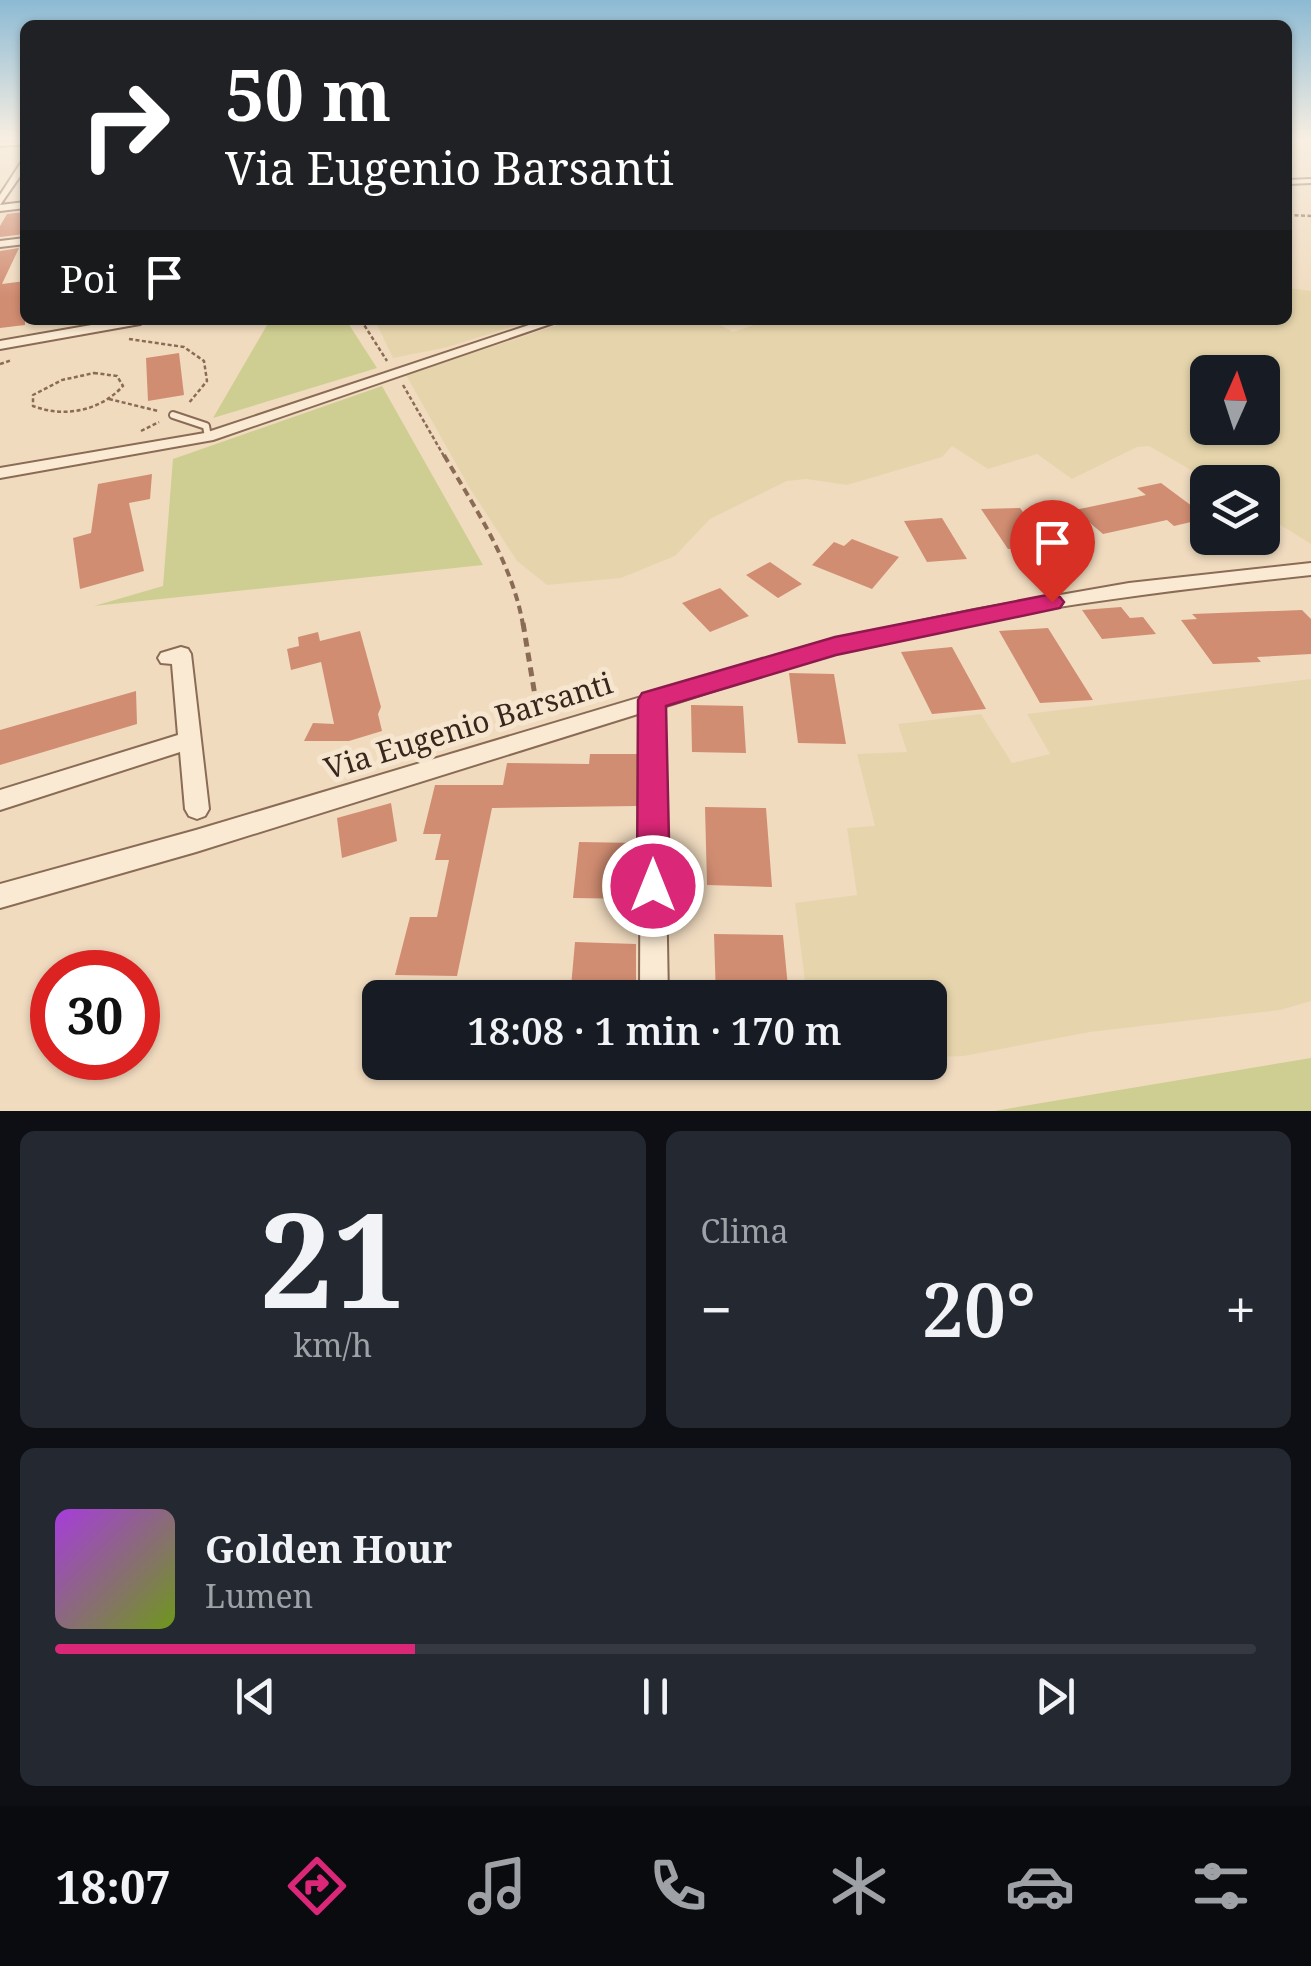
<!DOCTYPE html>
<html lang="it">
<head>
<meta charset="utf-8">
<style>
	:root { --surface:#171b24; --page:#242831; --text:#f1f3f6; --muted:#9ea1a6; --line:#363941; --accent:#db2777 }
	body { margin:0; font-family:"Noto Serif",serif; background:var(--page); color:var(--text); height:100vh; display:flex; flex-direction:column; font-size:38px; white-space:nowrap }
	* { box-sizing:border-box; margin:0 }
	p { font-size:32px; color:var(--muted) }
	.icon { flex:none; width:55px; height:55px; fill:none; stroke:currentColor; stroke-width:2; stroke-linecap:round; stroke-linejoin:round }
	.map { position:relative; height:1111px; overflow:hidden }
	.drawer { display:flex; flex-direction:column; gap:20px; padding:20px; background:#0d0f14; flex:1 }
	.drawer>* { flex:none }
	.hud { position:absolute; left:20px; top:20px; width:1272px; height:305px; border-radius:15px; box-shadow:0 2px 8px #0004; background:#202124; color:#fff; overflow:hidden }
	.needle { width:65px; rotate:3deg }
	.tools { position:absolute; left:1190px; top:355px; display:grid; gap:20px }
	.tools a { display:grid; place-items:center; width:90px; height:90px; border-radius:15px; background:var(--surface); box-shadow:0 2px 8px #0004; font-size:50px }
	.speed { position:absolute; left:30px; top:950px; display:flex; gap:20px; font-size:50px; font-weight:700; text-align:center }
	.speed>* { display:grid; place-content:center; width:130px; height:130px; border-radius:50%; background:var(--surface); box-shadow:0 2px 8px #0004; line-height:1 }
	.speed .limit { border:15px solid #d22; background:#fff; color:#111 }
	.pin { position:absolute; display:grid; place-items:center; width:85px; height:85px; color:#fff; margin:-102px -42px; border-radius:50% 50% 50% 0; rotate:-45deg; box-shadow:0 0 10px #0007 }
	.pin .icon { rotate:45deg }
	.me { position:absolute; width:110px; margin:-55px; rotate:0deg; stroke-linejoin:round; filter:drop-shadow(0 0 8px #0008) }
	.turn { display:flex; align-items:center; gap:35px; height:210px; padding:0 40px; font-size:45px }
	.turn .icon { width:130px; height:130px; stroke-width:2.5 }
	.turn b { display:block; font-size:70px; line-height:85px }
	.then { display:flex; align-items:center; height:95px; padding:0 40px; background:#0003; gap:20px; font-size:38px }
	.big { font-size:75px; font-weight:600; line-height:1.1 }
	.drawer .tile { flex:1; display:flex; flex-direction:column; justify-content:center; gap:15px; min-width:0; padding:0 35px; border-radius:15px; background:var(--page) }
	.drawer .dial { align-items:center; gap:0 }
	.dial b { font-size:130px; line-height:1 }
	.song { display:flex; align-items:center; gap:30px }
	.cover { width:120px; height:120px; border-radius:15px; background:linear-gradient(135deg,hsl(280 70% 55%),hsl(80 70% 35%)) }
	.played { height:10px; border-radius:5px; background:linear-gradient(90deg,var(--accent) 30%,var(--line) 30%) }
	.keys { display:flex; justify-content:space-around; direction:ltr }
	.heat { display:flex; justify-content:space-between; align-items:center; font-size:55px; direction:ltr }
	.drawer .tiles { flex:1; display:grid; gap:20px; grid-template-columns:1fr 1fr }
	.tile:last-child { grid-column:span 2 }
	.trip { position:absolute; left:362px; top:980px; width:585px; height:100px; border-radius:15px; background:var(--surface); box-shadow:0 2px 8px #0004; font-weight:600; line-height:100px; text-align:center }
	.menu { display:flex; height:160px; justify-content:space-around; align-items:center; background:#090b0e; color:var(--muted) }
	.menu .icon { width:70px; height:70px }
	.menu .selected { color:var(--accent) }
	.menu b { font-size:45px; color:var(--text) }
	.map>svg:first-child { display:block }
	.farmland { fill:#e6d5ac; fill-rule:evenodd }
	.green { fill:#cfce92 }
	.building { fill:#d18d72 }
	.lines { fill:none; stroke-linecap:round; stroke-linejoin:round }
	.service-casing { stroke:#8a6b56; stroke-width:10 }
	.minor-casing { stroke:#8a6b56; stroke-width:4 }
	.path-far2 { stroke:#8a6b56; stroke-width:2.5; stroke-dasharray:4 2.5; stroke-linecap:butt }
	.path-far1 { stroke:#8a6b56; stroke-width:4; stroke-dasharray:8 5; stroke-linecap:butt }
	.path { stroke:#8a6b56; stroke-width:5; stroke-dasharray:9 6; stroke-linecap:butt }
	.service { stroke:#fbead3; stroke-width:6 }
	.minor { fill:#fbead3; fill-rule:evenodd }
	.route { fill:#db2777; stroke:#8e194d; stroke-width:2.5 }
	.labels { text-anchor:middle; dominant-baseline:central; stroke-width:10; stroke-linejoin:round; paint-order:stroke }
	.near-street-label { font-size:30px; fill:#39261c; stroke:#f7e6cf }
</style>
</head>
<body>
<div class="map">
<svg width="1311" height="1111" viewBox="0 0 1311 1111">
	<rect width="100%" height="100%" fill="#f0dbbf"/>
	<path class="farmland" d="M1288,288l23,3v253l-48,-30 -1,-32h-50l-63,-36 -12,1 -65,32 -35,-25 -49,15 -36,-23 -10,11 -95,28 -41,-6 -19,2 -77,38 -35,37 -54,22 -74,7 -30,-24 -48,-74 -63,-112 167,-55h138l22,12 36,-12h519zM1262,372v56h-54v-56z
		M375,320h158l-85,27 -55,11z
		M1311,679v322l-31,9 -190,22 -126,24 -28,1 -6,-15v-44l-123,-1 -12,-94 62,-8 -10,-67 28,-2 -18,-72 50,-2 -9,-28 83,-10 31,49 38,-9 -23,-40z"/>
	<path class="green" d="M270,320h76l31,48 -164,50z
		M382,386l101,179 -389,41 69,-20 10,-127z
		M1311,1058v53h-317z"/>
	<path class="building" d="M25,212v22l-25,3v-11l7,-12z
		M19,248l-17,36 23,-3v44l-25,3v-77z
		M179,353l5,42 -36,6 -2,-43z
		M152,474l-2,25 -21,4 15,68 -64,18 -7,-51 18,-5 7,-49z
		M1161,483l47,35 -34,8 -7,-6 -64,14 -28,-24 71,-15 -9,-7z
		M1020,508l28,38 -40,3 -27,-40z
		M942,518l25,41 -40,3 -23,-41z
		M852,539l47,18 -27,32 -60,-24 22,-23 10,4z
		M770,562l32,22 -24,14 -32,-23z
		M720,588l29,28 -39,16 -28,-29z
		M1121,607l9,11 13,-1 13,17 -54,5 -20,-29z
		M1302,610l9,9v35l-54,3 4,5 -48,2 -32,-44 16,-1 -5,-5z
		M1048,628l45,72 -53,3 -41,-72z
		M360,631l21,76 -3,7 4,17 -33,10h-45l9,-18 21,1 -13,-62 -30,8 -4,-21 12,-3 -1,-9 20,-5 2,9z
		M952,647l34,62 -54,5 -31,-62z
		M789,673l45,1 12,70 -48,-1z
		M136,691l1,33 -137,41v-35z
		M691,705l52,1 3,47 -54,-1z
		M590,754h47v52l-145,2 -35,168 -62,-1 15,-58h27l12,-57h-14l6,-26h-18l12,-49h68l4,-22 82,1z
		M391,803l6,38 -55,17 -5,-40z
		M705,807l61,1 6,79 -65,-2z
		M579,842l58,1v56l-64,-1z
		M714,934l69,1 6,63h-73z
		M575,942l61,2v54h-66z"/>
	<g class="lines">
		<defs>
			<path id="service" d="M173,415l33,11 2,11"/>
			<path id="minor" d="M25,141v3l-25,2v-4z
				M22,161h3v8l-25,36v-10z
				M1311,179v4l-23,1v-4z
				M25,202v6l-25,3v-6z
				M25,238v6l-25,3v-6z
				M120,320h26l-6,4 -140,25v-8z
				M544,320h18l-349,120 -213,38v-10l205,-35z
				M1311,563v12c-159,17 -318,37 -474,77 -58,16 -116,37 -174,55l5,291h-28l1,-285 -445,139 -196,56v-24l196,-54 639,-191 139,-29 155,-27z
				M181,647l7,2 3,5 18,155 -4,7 -8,3 -8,-3 -4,-7 -5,-57 -180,58v-20l178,-55 -6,-71 -11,-1 -3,-5 3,-5z"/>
		</defs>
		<use href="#service" class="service-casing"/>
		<use href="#minor" class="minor-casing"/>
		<path class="path-far2" d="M1288,215l23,1
			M361,320l26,41
			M129,339l55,8 20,14 3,20 -19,23
			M0,364l12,-4
			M94,373l23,3 6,10c-23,25 -58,32 -90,20v-11l29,-15z
			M403,385l42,73
			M109,399l49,12
			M141,431l18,-9"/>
		<path class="path-far1" d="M444,455c32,55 68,107 79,170"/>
		<path class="path" d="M523,623l15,91"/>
		<use href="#service" class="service"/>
		<use href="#minor" class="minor"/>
	</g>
	<linearGradient id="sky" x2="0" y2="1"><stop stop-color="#8cbad4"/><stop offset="0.47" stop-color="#f8efe2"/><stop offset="1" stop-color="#f8efe2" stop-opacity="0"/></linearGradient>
	<rect width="1311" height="297" fill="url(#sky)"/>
	<path class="route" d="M1052,594l8,3 4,5 -4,6 -224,47 -170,51 4,180 -5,10 -12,5 -12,-5 -4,-10 1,-186 4,-7 193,-56z"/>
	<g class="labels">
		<g class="near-street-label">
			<text transform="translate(468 725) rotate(-17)">Via Eugenio Barsanti</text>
		</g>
	</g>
</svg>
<div class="tools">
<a><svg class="needle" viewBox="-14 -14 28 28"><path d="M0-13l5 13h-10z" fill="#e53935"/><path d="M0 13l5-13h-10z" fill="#9ea1a6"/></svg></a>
<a><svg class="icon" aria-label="layers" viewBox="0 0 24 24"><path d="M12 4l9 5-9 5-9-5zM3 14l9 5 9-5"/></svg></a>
</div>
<div class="speed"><div class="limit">30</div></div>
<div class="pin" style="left:1052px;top:602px;background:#d93025"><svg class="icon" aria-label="arrive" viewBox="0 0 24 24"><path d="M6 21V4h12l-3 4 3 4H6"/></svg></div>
<svg class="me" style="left:653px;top:886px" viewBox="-20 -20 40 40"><circle r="17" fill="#db2777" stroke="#fff" stroke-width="3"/><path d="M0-11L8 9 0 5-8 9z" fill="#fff"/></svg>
<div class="trip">18:08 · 1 min · 170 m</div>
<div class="hud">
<div class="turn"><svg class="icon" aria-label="right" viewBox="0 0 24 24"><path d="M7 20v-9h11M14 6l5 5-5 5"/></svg><div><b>50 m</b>Via Eugenio Barsanti</div></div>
<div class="then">Poi<svg class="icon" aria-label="arrive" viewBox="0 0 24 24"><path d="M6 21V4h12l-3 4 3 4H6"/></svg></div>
</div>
</div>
<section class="drawer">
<div class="tiles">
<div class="tile dial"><b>21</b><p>km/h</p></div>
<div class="tile"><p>Clima</p>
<div class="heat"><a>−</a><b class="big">20°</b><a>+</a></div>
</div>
<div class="tile">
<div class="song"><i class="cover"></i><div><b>Golden Hour</b><p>Lumen</p></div></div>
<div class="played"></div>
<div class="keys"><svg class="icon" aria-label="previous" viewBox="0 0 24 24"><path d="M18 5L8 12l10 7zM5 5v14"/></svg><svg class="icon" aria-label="pause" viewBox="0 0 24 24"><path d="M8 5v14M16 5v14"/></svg><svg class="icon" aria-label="next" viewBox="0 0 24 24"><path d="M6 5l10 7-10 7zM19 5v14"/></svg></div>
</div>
</div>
</section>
<nav class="menu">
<b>18:07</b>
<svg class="icon selected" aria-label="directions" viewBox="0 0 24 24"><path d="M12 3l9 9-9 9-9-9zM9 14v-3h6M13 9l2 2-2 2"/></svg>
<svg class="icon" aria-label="music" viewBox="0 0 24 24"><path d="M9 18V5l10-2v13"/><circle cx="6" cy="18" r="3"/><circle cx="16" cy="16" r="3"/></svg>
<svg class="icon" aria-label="phone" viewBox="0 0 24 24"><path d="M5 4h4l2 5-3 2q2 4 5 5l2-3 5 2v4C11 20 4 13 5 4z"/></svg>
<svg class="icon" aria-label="climate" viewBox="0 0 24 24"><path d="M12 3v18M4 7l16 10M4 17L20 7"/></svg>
<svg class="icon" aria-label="car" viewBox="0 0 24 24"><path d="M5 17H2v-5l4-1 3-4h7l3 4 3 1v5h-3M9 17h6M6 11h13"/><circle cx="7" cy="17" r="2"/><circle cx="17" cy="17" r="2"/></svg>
<svg class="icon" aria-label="filters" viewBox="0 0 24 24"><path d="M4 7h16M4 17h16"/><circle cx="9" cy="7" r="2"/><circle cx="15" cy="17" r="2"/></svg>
</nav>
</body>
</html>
